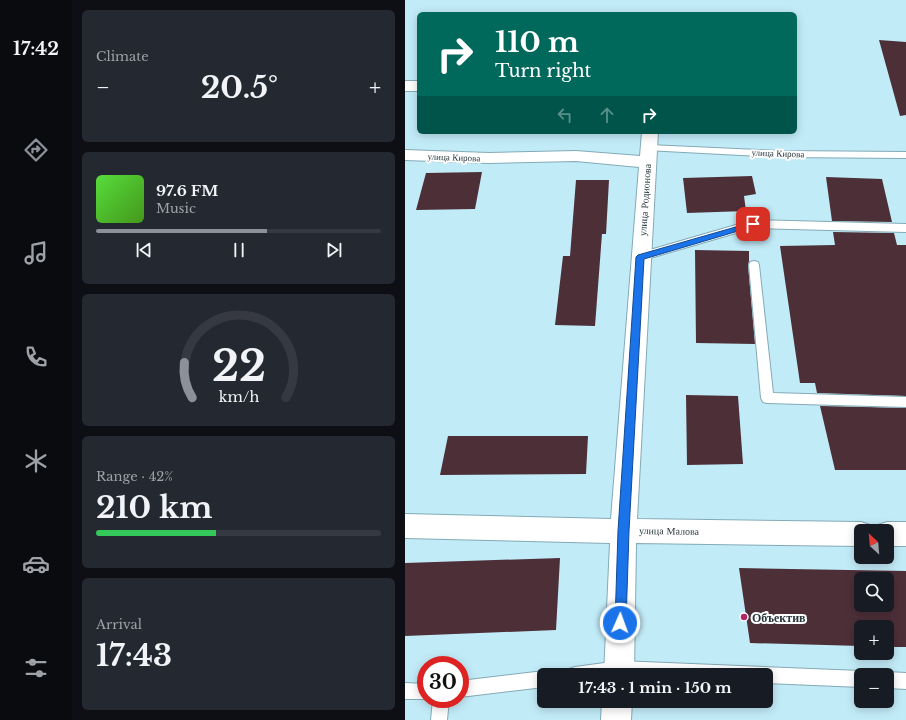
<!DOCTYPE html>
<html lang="en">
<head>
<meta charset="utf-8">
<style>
	:root { --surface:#171b24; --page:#242831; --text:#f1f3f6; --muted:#9ea1a6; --line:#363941; --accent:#8c9099 }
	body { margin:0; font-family:"Libre Baskerville",serif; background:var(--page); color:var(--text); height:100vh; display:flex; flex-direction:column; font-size:15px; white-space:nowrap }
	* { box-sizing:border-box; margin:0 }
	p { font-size:13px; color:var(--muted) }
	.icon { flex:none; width:22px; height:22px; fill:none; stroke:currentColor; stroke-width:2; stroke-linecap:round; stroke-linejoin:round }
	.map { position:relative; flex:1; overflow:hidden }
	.sheet { display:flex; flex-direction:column; gap:10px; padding:10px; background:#0d0f14; width:333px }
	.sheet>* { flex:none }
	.top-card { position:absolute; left:12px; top:12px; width:380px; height:122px; border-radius:6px; box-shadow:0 2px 10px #0003; background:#00695c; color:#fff; overflow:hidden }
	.needle { width:26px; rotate:334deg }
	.buttons { position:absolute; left:449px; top:524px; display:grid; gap:8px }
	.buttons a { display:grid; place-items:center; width:40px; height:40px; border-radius:6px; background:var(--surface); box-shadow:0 2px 10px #0003; font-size:20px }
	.speed { position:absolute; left:12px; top:656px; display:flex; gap:8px; font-size:20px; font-weight:700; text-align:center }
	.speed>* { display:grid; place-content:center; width:52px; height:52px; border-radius:50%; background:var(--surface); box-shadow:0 2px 10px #0003; line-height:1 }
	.speed .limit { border:6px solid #d22; background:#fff; color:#111 }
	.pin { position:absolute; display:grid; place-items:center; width:34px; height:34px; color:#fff; margin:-17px; border-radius:8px; box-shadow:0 2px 6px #0006 }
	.me { position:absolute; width:44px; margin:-22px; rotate:2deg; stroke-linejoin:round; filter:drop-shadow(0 0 3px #0008) }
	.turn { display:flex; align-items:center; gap:14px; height:84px; padding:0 12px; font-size:18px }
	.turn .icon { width:52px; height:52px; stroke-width:2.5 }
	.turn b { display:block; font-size:28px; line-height:34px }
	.lanes { display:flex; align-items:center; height:38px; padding:0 12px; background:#0003; justify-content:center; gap:20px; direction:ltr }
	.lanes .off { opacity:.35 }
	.big { font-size:30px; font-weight:800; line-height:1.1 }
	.sheet .tile { flex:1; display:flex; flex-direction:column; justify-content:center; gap:6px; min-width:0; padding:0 14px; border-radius:6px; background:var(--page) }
	.sheet .dial { align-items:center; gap:0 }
	.dial svg { height:104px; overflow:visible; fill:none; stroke:var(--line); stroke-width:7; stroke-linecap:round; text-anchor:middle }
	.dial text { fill:var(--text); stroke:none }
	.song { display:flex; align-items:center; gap:12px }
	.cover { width:48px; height:48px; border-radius:6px; background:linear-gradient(135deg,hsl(110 70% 55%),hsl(100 70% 35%)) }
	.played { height:4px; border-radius:2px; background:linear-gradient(90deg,var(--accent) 60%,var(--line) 60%) }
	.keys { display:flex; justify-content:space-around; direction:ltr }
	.heat { display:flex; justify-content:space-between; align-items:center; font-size:22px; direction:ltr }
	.charge { height:6px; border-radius:3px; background:linear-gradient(90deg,#34c759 42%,var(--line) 0) }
	.trip { position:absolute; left:132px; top:668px; width:236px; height:40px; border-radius:6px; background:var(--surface); box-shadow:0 2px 10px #0003; font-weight:800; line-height:40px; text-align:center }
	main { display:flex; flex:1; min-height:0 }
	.menu { display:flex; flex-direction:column; width:72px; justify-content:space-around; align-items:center; background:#090b0e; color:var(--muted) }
	.menu .icon { width:28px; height:28px }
	.menu .active { color:var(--accent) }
	.menu b { font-size:18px; color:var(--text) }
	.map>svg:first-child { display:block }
	.building { fill:#4d2f38; fill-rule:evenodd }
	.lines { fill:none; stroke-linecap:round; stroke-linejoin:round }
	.lane-casing { stroke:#83aab6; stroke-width:2 }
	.street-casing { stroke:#83aab6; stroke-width:2 }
	.lane { fill:#fff; fill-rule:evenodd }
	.street { fill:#fff; fill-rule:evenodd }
	.route { fill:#1a73e8; stroke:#114b97 }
	.poi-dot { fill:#b12664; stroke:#fff; stroke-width:1.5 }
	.labels { text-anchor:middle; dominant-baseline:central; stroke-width:4; stroke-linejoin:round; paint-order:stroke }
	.far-street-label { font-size:9px; fill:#27363b; stroke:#fff }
	.street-label { font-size:10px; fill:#27363b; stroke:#fff }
	.near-poi-label { font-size:12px; font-weight:bold; fill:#27363b; stroke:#fff; text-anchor:start }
</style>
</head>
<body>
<main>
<nav class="menu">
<b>17:42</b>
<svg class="icon active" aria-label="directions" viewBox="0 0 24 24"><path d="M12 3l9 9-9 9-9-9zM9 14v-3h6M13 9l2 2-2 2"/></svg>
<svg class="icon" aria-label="music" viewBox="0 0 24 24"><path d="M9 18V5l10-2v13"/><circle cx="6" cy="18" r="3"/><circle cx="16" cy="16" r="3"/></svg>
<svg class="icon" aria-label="phone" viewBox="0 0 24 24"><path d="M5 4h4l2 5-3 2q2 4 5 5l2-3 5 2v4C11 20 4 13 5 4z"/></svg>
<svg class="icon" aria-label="climate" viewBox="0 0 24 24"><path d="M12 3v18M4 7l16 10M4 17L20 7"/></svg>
<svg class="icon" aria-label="car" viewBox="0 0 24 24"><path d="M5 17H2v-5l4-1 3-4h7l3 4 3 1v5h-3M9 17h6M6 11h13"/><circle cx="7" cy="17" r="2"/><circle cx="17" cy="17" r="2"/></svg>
<svg class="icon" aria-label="filters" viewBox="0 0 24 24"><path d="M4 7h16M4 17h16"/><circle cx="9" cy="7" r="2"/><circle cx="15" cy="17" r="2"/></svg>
</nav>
<section class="sheet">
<div class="tile"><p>Climate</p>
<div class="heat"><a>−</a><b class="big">20.5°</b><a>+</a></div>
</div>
<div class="tile">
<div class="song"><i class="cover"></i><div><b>97.6 FM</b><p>Music</p></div></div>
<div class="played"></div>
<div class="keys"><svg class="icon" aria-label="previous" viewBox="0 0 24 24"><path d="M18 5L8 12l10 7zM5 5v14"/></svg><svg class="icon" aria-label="pause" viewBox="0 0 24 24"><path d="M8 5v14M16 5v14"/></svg><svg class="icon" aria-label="next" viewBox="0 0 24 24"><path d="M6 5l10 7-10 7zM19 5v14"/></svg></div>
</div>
<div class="tile dial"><svg viewBox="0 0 100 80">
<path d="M14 69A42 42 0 1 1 86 69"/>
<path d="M14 69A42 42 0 0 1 8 42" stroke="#8c9099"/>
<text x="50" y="56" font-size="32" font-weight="700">22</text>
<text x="50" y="72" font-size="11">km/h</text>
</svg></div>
<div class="tile"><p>Range · 42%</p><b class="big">210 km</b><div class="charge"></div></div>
<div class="tile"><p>Arrival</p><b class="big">17:43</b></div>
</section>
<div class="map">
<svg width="501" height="720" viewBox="0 0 501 720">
	<rect width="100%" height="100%" fill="#c2ebf8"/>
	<path class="building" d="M474,40l27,2v73l-6,1z
		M77,172l-7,37 -59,1 10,-37z
		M347,176l4,18 -12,2 2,15 -59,2 -4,-35z
		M421,177l56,2 10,43 -60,-1z
		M171,180h33l-3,54h-4l-7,92 -40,-1 8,-69h7z
		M428,232l61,1 3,12h9v151l-89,-3 -2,-10h-15l-20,-137 55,-1z
		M290,250l54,1v10l-1,4 7,79 -59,-1z
		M281,395l52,1 5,68 -56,1z
		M415,406l86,2v62h-71z
		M43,436h140l-2,38 -146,1z
		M155,558l-4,72 -151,6v-73z
		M334,568l167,3v76h-19v-20h-26v19l-111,-3zM456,579h26v26h-26z"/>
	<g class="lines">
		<defs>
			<path id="lane" d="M244,145l131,6 126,1v6l-126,-1 -134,-7 -2,-2z
				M348,220l153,4v8l-153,-4 -113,33 -4,-1 -1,-3 1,-3z
				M349,261l4,1 1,3 14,128 133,4v10l-139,-4 -4,-1 -2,-4 -12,-133 1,-3z
				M214,661l242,10 6,4h-6v12l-95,-4v-8h-199l2,-6 6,-2z
				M139,671l6,4h-6v12l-84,10v-16z
				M482,672l19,1v16l-19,-1v-13h-6z
				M0,683l21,1v15h3h-24z
				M28,699h16l-2,21h-16z"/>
			<path id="street" d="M0,81h14v10h-14z
				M237,132h16l-21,387 224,3 9,3 3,6h-12v15l-225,-3 -2,132h-30l6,-132 -205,-5v-24l206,5 28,-352 -63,-6 -87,2 -84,-3v-10l84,3 87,-2 64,5z
				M482,522h19v24h-19v-15h-12l3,-6z
				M197,701h30l-1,19h-30z"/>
		</defs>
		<use href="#lane" class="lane-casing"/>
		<use href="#street" class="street-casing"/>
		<use href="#lane" class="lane"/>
		<use href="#street" class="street"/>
	</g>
	<path class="route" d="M348,222l3,2 -1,2 -111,33 -15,272 -3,92 -2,4 -4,2 -4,-2 -1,-4 3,-92 18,-274 2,-2z"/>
	<circle class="poi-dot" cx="339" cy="617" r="4"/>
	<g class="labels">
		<g class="far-street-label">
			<text transform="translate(373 153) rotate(2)">улица Кирова</text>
			<text transform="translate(49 157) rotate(2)">улица Кирова</text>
		</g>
		<g class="street-label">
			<text transform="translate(240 200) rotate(-86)">улица Родионова</text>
			<text transform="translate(264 531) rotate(1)">улица Малова</text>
		</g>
		<g class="near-poi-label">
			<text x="347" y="617">Объектив</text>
		</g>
	</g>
</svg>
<div class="buttons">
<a><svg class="needle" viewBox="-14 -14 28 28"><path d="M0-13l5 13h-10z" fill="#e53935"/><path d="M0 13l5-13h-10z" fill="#9ea1a6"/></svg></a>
<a><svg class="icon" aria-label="search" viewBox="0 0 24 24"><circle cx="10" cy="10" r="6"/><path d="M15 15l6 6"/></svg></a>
<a>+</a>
<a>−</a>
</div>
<div class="speed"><div class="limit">30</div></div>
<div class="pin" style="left:348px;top:224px;background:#d93025"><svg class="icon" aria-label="arrive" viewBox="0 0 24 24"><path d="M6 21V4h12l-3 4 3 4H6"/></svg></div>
<svg class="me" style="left:215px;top:623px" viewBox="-20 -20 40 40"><circle r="17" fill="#1a73e8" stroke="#fff" stroke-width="3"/><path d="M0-11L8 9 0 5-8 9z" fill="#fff"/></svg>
<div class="trip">17:43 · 1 min · 150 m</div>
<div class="top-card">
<div class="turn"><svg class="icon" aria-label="right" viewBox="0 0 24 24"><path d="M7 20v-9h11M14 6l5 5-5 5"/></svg><div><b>110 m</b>Turn right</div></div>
<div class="lanes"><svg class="icon off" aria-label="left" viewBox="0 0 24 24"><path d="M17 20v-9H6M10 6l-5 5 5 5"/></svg><svg class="icon off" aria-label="ahead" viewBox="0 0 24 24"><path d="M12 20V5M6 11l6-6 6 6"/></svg><svg class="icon" aria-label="right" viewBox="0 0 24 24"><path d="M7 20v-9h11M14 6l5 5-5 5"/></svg></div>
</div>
</div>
</main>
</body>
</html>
